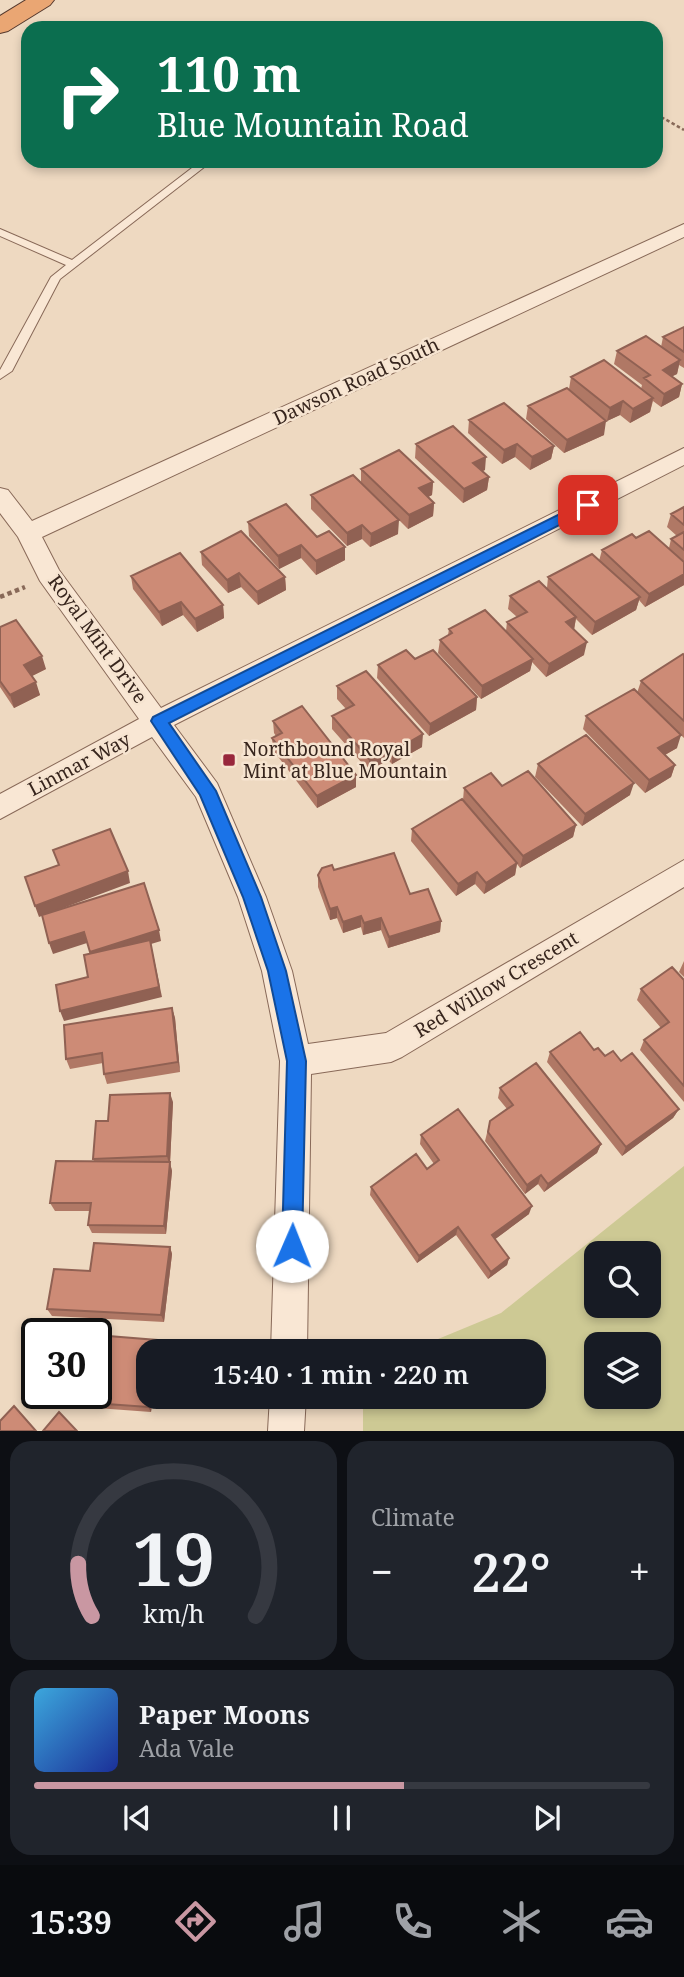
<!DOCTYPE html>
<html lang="en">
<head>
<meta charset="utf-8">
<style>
	:root { --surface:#171b24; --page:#20242c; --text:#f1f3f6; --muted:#9ea1a6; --line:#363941; --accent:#c997a2 }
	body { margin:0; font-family:"Noto Serif",serif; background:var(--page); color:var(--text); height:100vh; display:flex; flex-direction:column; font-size:26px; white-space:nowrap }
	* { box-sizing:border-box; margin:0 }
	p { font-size:23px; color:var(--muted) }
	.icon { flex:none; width:38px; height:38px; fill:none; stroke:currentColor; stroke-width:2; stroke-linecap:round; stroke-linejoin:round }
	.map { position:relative; height:1431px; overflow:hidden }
	.details { display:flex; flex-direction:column; gap:10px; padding:10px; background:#0d0f14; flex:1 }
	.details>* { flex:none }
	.hud { position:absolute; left:21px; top:21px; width:642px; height:147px; border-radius:21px; box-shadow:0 4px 10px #0003; background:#0b6e4f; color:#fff; overflow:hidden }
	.fabs { position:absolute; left:584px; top:1241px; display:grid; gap:14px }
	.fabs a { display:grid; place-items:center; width:77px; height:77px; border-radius:14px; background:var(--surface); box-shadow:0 4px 10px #0003; font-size:35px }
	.speed { position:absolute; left:21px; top:1318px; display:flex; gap:14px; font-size:35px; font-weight:700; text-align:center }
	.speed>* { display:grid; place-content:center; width:91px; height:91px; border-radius:50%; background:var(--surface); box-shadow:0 4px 10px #0003; line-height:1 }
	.speed .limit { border:4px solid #111; border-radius:10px; background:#fff; color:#111 }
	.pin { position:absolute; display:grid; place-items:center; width:60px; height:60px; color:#fff; margin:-30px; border-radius:14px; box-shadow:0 4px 10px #0006 }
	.me { position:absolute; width:77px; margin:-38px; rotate:1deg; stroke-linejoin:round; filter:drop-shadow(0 0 5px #0008) }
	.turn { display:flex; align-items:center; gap:24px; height:147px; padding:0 21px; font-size:32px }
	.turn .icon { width:91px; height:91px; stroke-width:2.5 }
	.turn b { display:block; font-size:49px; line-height:60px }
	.big { font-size:52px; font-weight:600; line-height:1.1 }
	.details .widget { flex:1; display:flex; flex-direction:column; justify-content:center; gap:10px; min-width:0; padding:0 24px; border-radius:21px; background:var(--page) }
	.details .dial { align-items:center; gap:0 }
	.dial svg { height:182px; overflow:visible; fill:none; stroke:var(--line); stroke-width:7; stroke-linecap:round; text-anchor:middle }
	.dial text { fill:var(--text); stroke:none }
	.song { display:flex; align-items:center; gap:21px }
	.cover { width:84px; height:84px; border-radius:10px; background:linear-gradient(135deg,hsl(200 70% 55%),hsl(230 70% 35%)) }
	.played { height:7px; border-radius:4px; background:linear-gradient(90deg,var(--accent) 60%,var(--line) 60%) }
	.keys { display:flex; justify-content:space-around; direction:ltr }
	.heat { display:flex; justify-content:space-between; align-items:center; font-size:38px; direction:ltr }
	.details .tiles { flex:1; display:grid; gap:10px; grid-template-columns:1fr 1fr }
	.widget:last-child { grid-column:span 2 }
	.trip { position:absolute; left:136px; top:1339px; width:410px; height:70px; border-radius:21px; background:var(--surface); box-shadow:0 4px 10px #0003; font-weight:600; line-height:70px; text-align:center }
	.tabs { display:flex; height:112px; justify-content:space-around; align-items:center; background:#090b0e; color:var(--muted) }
	.tabs .icon { width:49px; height:49px }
	.tabs .selected { color:var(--accent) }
	.tabs b { font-size:32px; color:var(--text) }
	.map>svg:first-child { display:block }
	.green { fill:#cdc994; fill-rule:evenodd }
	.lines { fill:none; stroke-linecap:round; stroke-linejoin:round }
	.service-casing { stroke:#886958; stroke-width:2 }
	.minor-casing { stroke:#886958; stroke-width:2 }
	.trunk-casing { stroke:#55382d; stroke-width:2 }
	.path-far1 { stroke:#886958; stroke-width:2.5; stroke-dasharray:3.5 2.5; stroke-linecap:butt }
	.path { stroke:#886958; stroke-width:4.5; stroke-dasharray:4.5 3.5; stroke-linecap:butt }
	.service { fill:#f9e7d4; fill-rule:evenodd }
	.minor { fill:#f9e7d4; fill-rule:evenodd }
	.trunk { fill:#eaa673; fill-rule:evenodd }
	.wall { fill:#b07865 }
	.shaded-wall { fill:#906153 }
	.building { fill:#cd8b76; stroke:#906153; stroke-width:2 }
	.route { fill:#1a73e8; stroke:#114b97; stroke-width:2 }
	.poi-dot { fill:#98273c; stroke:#f6e4d0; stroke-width:2.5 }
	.labels { text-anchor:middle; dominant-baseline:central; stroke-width:5; stroke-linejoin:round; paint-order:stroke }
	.street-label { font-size:19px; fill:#37251d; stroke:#f6e4d0 }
	.poi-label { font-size:19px; fill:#37251d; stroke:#f6e4d0; text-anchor:start }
</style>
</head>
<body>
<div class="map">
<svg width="684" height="1431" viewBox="0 0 684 1431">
	<rect width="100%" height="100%" fill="#eed9c1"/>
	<path class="green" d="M684,1166v265h-321v-34l171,-1v-45h-125l92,-38zM597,1253h52v53h-52zM597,1344h52v52h-52z"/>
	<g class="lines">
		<defs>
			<path id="service" d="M201,161h11l-152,118 -48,92 -12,8v-9l51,-93 15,-12 -66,-29v-7l72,31z"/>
			<path id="minor" d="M684,224v13l-642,300 17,33 102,138 523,-260v17l-510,260 43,58 49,114 26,74 16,73 78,-11 298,-173v27l-282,170 -11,5 -80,12 -4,277h-36l9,-290 -18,-90 -24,-74 -42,-100 -44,-60 -152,82v-25l139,-75 -99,-138 -22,-44 -18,-24v-25l8,2 24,31z
				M270,1396h36l-2,35h-36z"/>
			<path id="trunk" d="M26,0h28l-4,5 -42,26 -8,2v-17z"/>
		</defs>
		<use href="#service" class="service-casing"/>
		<use href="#minor" class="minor-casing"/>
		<use href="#trunk" class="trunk-casing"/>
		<path class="path-far1" d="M656,114l28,16"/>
		<path class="path" d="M0,597l25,-10"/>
		<use href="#service" class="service"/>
		<use href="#minor" class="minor"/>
		<use href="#trunk" class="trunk"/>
	</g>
	<path class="wall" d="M684,327v41l-5,-3 -2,9 -5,2 10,8 -3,13 -18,10 -8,-6 -3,11 -20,11 -10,-8 -13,6 -8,-6 5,20 -40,18 -38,-34 2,-13 41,-17 2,-12 70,12 1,-4 -28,-21 3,-13 44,-4 2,-10z
		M469,420l85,26 -3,13 -21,11 -15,-13 -13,7 -34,-31z
		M416,444l69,26 -3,1 7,6 -2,13 -24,13 -48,-45z
		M361,469l72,13 -1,13 -4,2 6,6 -1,13 -25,13 -47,-47z
		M311,495l87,39 -28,13 -8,-8 -15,7 -36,-37z
		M684,507v78l-39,22 -6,-7 -3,10 -44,25 -16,-16 -2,10 10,26 -38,22 -14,-15 -2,9 -49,28 -43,-46 2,-13 8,-5 1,-6 57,2 1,-9 10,-5 -9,-8 2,-13 37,-8 1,-11 51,-16 3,-11 34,-12 33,10 2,-9 6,-3 -10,-9 4,-13z
		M248,522l69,15 28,10v13l-29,15 -15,-17 -22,11 -30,-33z
		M201,552l84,25 1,13 -28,15 -17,-18 -13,6 -26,-28z
		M131,576l92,29 1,13 -27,14 -14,-17 -21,11 -29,-37z
		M0,627l46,42 -14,7 8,19 -26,13 -14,-21z
		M684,655v83l-13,-12 6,22 -12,7 10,10 -4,12 -26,16 -62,-64 3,-13 51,-23 4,-12z
		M415,659l62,38 -1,13 -47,26 -52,-58 1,-13z
		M337,686l85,61 -30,17 -4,-4 -19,11 -37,-42v-13l14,-7 -9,-10z
		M273,721l83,54v12l-39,21 -44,-58 -1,-12 4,-2 -2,-3z
		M538,764l92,31 -48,31 -47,-49z
		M502,786l74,39 -3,12 -53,31 -3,-4 -2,11 -31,19 -9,-10 -19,12 -45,-55 1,-12 51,-29 1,-12z
		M334,870l76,24 31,27 -1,11 -52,16 -7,-18 -18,5 -2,-8 -18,6 -6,-15 -7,2 -12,-33v-12z
		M684,961v16l-5,-5z
		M684,980v122l-44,-52 4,-10 17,-12 -24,-28 4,-11z
		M172,1008l3,10 5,54 -73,12 -3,-10 -1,-11 -33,6 -4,-10z
		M594,1050l11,6 16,5 58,48 -6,9 -51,38 -75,-94 3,-10z
		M500,1088l101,56 -4,9 -53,39 -6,-8 -13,10 -40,-53 5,-20 17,-12 -9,-11z
		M173,1102l-3,61 2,8 -6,63 -74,-1 -4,-8 2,-14h-35l-5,-8 44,-42 -1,-2 15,-38z
		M421,1135l108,79 -34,25 14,19 -2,7 -19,14 -32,-44 -39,28 -47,-68 1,-8 56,-18 7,-5 -14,-20z
		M170,1247l2,7 -8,68 -112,-6 -5,-7 43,-38z
		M157,1340l3,6v5h-11v45h4l-2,16 -68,-5 -4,-5z"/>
	<path class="shaded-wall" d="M680,360l-3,14 -18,9 4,-13z
		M682,384l-3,13 -18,10 3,-13z
		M653,398l-3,14 -20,11 3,-14z
		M623,401l-3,14 -13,6 3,-13z
		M606,421l-2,14 -40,18 3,-13z
		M517,444l-2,13 -13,7 2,-14z
		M554,446l-3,13 -21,11 2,-13z
		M486,457l-1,13 -13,6 1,-13z
		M489,477l-2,13 -24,13 1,-14z
		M433,482l-1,13 -14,7 1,-14z
		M434,503l-1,13 -25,13 1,-14z
		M399,520l-1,14 -28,13 1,-13z
		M362,525v14l-15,7v-13z
		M301,545v13l-22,11 -1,-13z
		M345,547v13l-29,15v-14z
		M239,573l2,14 -13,6 -1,-13z
		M684,574v11l-39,22 4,-13z
		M285,577l1,13 -28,15 -1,-13z
		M640,597l-4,13 -44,25 3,-13z
		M181,602l2,13 -21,11 -3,-14z
		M223,605l1,13 -27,14 -2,-13z
		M576,617l-2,13 -8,-8z
		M587,642l-3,13 -38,22 3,-13z
		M42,656l4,13 -18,9 -4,-13z
		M533,659l-3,12 -49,28 1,-13z
		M36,682l4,13 -26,13 -4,-13z
		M477,697l-1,13 -47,26 1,-12z
		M423,734l-1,13 -30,17v-12z
		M681,735l-4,13 -23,13 4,-13z
		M389,748l-1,12 -19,11v-12z
		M675,765l-4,12 -26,16 4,-13z
		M356,775v12l-39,21v-12z
		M634,783l-4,12 -48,31 3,-12z
		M576,825l-3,12 -53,31 3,-12z
		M517,863l-2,12 -31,19 2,-11z
		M128,871l2,12 -91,34 -4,-11z
		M477,872l-2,12 -19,12 2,-12z
		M337,907v11l-7,2v-11z
		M361,916v11l-18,6v-11z
		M381,918v12l-18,5 1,-12z
		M441,921l-1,11 -52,16 1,-11z
		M159,930l2,11 -10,3 11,53 -98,24 -4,-10 99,-24 -66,-24 -3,-11z
		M84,932l3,11 -34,11 -4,-11z
		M172,1008l3,10 5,54 -2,-10z
		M170,1093l3,9 -3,61 2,8 -6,63 -2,-8 5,-62 -2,-8z
		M679,1109l-6,9 -51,38 4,-9z
		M601,1144l-4,9 -53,39 4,-8z
		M541,1175l-3,9 -13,10 2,-9z
		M532,1206l-3,8 -39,29 2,-8z
		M458,1227l-2,8 -39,28 2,-7z
		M170,1247l2,7 -8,68 -3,-7z
		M509,1258l-2,7 -19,14 3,-7z
		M157,1340l3,6v5h-4z
		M149,1396h4l-2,16 -3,-5z"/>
	<path class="building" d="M684,327v25l-21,-15z
		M646,336l34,24 -17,10 19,14 -18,10 -20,-16 6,-3 -33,-24z
		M604,360l49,38 -20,11 -10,-8 -13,7 -39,-31z
		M567,388l39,33 -39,19 -39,-34z
		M504,403l50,43 -22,11 -15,-13 -13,6 -35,-30z
		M453,426l33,31 -13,6 16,14 -25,12 -48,-45z
		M399,450l34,32 -14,6 15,15 -25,12 -48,-46z
		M353,475l46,45 -28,14 -9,-9 -15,8 -36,-38z
		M286,504l31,33 12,-6 16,16 -29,14 -15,-16 -23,11 -30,-34z
		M684,507v18l-13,-11z
		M241,531l44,46 -28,15 -18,-19 -12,7 -26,-28z
		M649,531l35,31v12l-35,20 -47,-44 30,-16 4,4z
		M684,532v18l-13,-11z
		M180,553l43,52 -28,14 -14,-17 -22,10 -28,-36z
		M592,554l48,43 -45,25 -47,-45z
		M539,581l37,36 -10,5 21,20 -38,22 -42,-42 20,-10 -17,-16z
		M485,610l48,49 -51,27 -42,-46 12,-7 -3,-4z
		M16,620l26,36 -18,9 12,17 -26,13 -10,-14v-54z
		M406,650l9,9 18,-9 44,47 -47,27 -52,-59z
		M683,654l1,1v66l-43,-40z
		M366,671l57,63 -31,18 -3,-4 -20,11 -37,-43 22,-11 -17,-19z
		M634,689l47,46 -23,13 17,17 -26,15 -63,-64z
		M302,706l54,69 -39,21 -45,-58 10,-5 -9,-12z
		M586,735l48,48 -49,31 -47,-50z
		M528,771l48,54 -53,31 -59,-68 27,-15 11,13z
		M462,799l55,64 -31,20 -9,-11 -19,12 -46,-55z
		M110,829l18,42 -93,35 -10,-29 34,-12 -6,-15z
		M394,853l16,41 18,-5 13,32 -52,16 -8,-19 -17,5 -3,-7 -18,6 -6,-15 -7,2 -12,-34 4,-7 10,-3 2,5z
		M144,883l15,47 -69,22 -6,-20 -35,11 -7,-28z
		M150,940l9,47 -99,24 -4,-26 32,-8 -4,-22z
		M672,967l12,13v106l-40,-46 25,-18 -28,-33z
		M172,1008l6,54 -74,12 -2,-21 -36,6 -2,-34z
		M580,1032l14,18 4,-2 7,8 8,-5 8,10 11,-8 47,56 -53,38 -76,-95z
		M536,1063l65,81 -53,40 -7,-9 -14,10 -39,-53 2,-11 23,-16 -13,-17z
		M170,1093l-3,63 -74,3 3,-38h12l2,-26z
		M458,1109l74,97 -40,29 17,23 -18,14 -33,-45 -39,29 -48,-69 45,-33 11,15 12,-9 -18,-25z
		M56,1161l114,1 -6,64 -76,-1 3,-22h-41z
		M94,1243l76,4 -9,68 -114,-6 7,-40 36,2z
		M53,1332l22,2h-22z
		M96,1335l61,5 -1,11h-7v45l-1,11 -69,-5 1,-9h16z
		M14,1406l22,25h-36v-10z
		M59,1412l18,19h-34z"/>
	<path class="route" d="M588,500l5,1v7l-424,215 47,68 45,106 25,74 20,90 -4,185 -3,7 -7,3 -7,-3 -3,-7 5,-185 -19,-90 -25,-74 -43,-102 -49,-74 2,-4z"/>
	<rect class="poi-dot" x="222" y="753" width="14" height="14" rx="3.5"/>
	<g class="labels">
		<g class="street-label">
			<text transform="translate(356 381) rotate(-25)">Dawson Road South</text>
			<text transform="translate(98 639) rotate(54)">Royal Mint Drive</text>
			<text transform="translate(79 764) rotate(-28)">Linmar Way</text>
			<text transform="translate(496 984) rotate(-31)">Red Willow Crescent</text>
		</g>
		<g class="poi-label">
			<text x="243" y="749">Northbound Royal<tspan x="243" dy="22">Mint at Blue Mountain</tspan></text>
		</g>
	</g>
</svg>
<div class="fabs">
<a><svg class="icon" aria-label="search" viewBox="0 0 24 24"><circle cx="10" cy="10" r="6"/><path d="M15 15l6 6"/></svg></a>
<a><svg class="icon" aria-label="layers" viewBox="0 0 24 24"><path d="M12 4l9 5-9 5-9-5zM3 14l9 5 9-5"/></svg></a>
</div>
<div class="speed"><div class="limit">30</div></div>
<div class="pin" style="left:588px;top:505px;background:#d93025"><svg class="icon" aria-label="arrive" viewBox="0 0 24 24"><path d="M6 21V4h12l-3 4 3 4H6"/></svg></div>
<svg class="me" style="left:292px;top:1246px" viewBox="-20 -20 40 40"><circle r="19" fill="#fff"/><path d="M0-13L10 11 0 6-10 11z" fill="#1a73e8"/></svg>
<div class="trip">15:40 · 1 min · 220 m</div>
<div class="hud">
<div class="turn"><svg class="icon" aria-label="right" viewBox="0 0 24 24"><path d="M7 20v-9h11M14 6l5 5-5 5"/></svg><div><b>110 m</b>Blue Mountain Road</div></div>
</div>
</div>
<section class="details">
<div class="tiles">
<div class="widget dial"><svg viewBox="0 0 100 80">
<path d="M14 69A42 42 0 1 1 86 69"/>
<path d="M14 69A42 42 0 0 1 8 46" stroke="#c997a2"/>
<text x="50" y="56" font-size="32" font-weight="700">19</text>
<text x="50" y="72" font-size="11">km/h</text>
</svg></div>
<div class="widget"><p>Climate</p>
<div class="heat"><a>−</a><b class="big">22°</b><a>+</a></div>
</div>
<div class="widget">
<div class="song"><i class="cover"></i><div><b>Paper Moons</b><p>Ada Vale</p></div></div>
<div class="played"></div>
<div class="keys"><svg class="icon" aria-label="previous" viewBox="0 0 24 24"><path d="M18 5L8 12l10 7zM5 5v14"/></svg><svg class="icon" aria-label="pause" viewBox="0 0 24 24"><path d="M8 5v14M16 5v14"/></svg><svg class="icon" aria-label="next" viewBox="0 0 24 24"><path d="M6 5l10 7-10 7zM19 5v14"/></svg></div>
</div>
</div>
</section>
<nav class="tabs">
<b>15:39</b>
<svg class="icon selected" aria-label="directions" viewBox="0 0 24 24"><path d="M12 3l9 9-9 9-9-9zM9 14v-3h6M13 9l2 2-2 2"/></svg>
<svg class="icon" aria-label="music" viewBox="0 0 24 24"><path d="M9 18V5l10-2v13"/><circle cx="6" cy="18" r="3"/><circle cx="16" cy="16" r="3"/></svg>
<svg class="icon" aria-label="phone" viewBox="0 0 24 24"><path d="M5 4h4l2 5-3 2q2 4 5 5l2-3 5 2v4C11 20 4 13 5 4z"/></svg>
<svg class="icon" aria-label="climate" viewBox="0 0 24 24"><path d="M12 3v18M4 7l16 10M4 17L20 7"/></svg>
<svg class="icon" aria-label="car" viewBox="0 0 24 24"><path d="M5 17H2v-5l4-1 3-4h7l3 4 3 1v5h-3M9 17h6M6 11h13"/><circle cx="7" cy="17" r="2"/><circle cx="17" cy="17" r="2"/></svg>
</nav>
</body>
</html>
